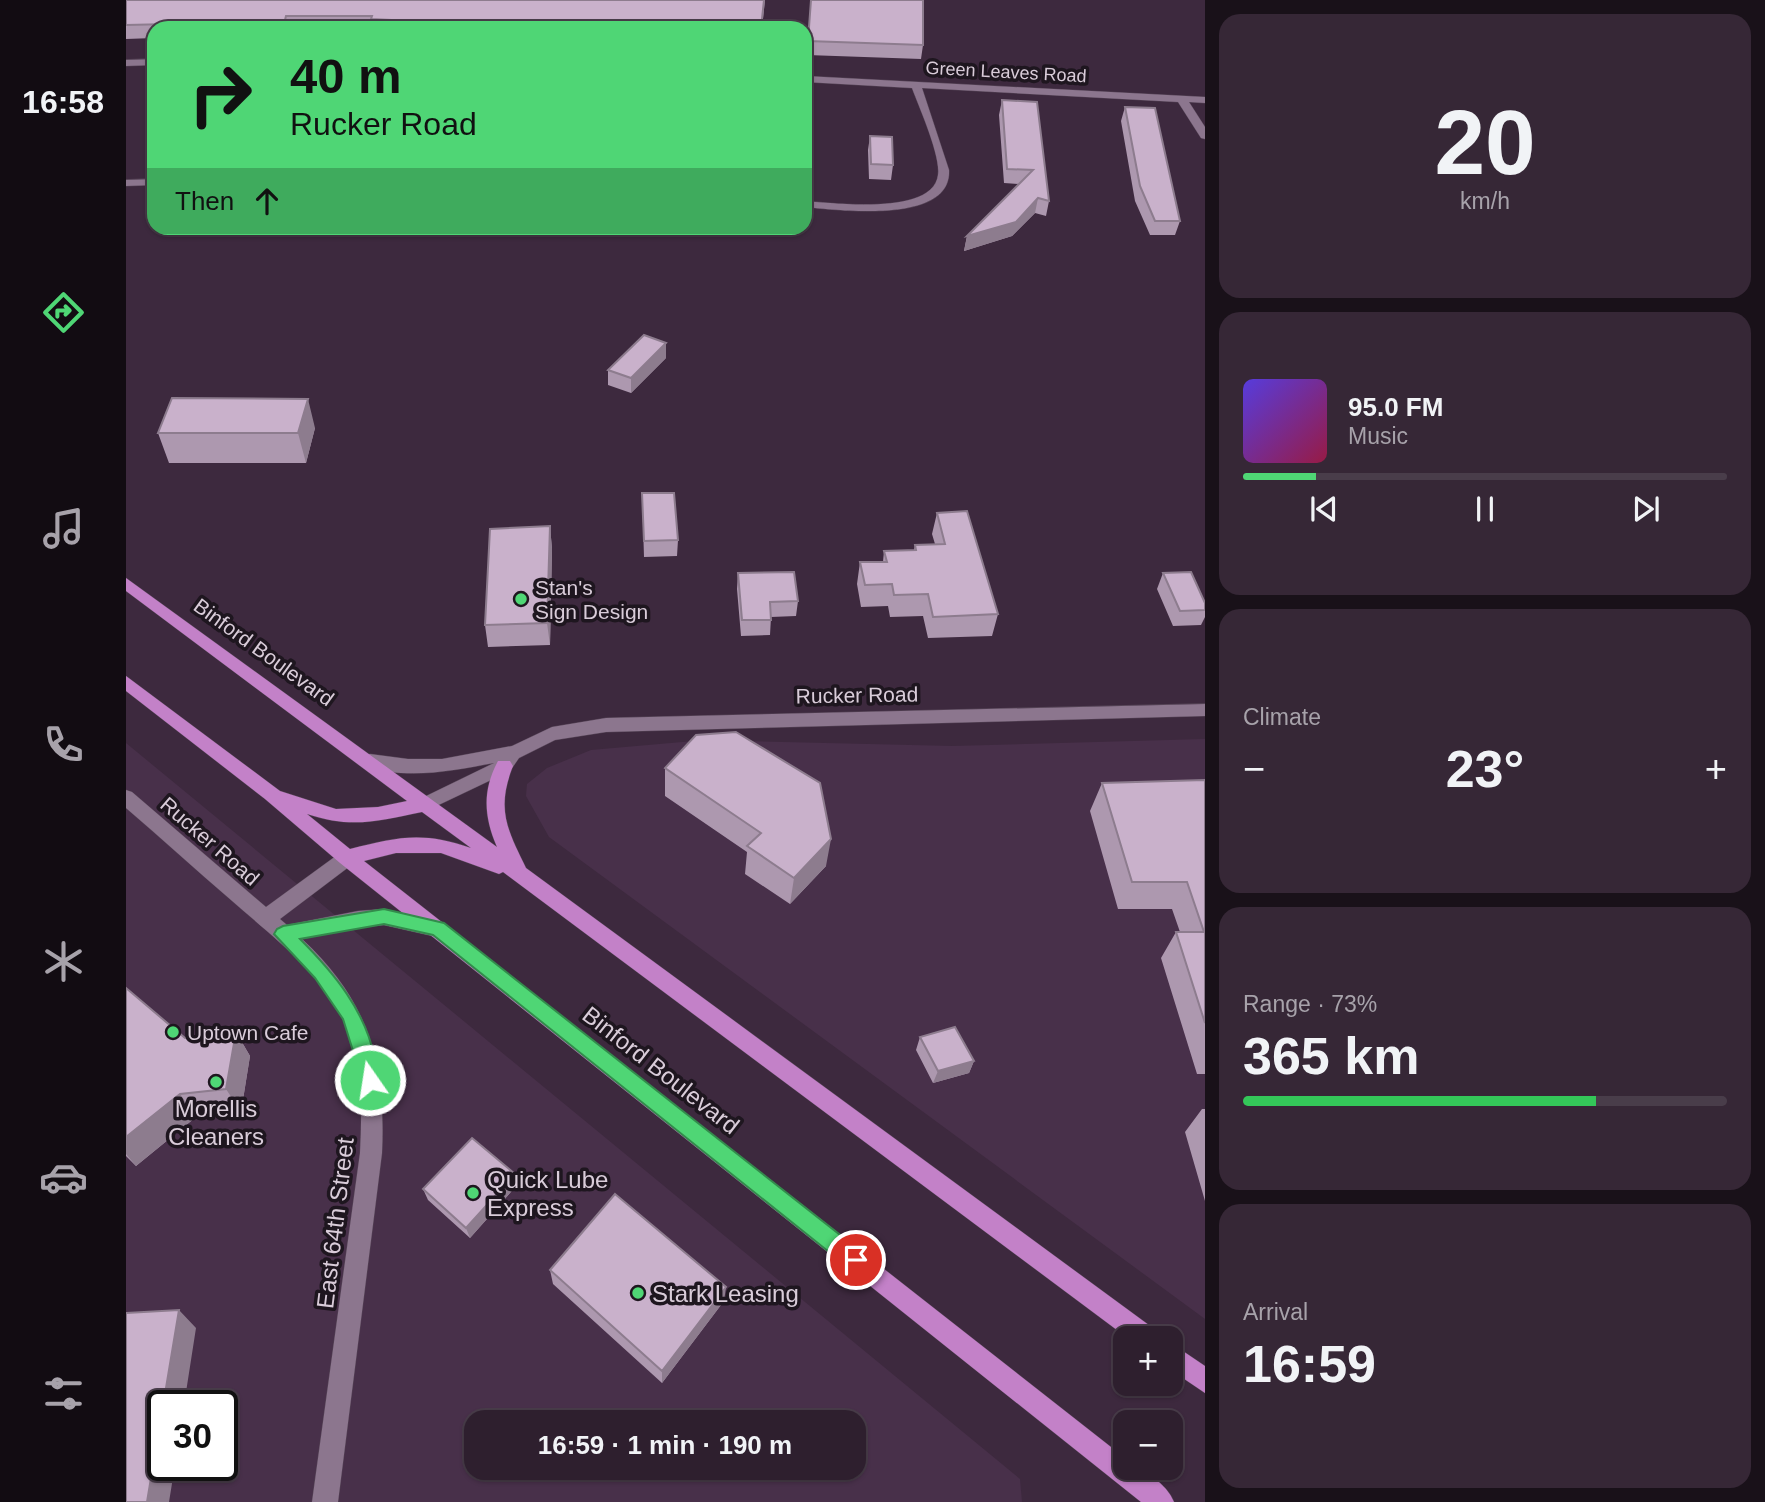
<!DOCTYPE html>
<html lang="en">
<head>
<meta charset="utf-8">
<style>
	:root { --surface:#2e1f2e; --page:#362736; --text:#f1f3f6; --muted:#a7a2aa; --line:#493d4a; --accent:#4fd675 }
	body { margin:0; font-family:Helvetica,sans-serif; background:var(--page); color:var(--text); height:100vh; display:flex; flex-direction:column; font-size:26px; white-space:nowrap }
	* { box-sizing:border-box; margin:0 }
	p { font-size:23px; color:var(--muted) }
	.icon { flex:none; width:38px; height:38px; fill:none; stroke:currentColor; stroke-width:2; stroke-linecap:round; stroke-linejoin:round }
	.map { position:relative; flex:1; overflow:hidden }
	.panel { display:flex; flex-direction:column; gap:14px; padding:14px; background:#191119; width:560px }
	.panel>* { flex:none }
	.guide { position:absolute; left:21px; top:21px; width:665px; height:214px; border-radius:21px; box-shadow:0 2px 5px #0004,0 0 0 2px var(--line); background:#4fd675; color:#111; overflow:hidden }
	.fabs { position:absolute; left:987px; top:1326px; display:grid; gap:14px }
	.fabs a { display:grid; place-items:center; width:70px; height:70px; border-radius:14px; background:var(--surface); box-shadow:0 2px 5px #0004,0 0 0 2px var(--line); font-size:35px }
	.speed { position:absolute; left:21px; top:1390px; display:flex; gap:14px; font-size:35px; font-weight:700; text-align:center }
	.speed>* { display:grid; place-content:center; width:91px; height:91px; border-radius:50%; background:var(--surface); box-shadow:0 2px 5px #0004,0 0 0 2px var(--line); line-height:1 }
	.speed .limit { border:4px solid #111; border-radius:10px; background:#fff; color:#111 }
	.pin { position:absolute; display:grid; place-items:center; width:60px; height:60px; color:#fff; margin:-30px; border:4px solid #fff; border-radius:50%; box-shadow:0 2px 7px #0007 }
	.me { position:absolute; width:77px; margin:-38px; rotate:347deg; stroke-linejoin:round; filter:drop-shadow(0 0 5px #0008) }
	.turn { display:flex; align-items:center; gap:24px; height:147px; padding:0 28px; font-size:32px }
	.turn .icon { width:91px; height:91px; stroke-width:2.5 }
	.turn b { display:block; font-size:49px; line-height:60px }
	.then { display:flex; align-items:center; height:66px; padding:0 28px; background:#0003; gap:14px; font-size:26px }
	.big { font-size:52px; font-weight:600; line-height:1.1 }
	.panel .widget { flex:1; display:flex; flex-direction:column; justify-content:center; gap:10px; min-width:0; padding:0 24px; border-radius:21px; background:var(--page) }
	.panel .dial { align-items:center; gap:0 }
	.dial b { font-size:91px; line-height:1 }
	.song { display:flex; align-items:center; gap:21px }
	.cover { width:84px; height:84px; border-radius:10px; background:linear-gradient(135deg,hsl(250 70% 55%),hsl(340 70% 35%)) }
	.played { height:7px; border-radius:4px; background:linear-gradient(90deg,var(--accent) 15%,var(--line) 15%) }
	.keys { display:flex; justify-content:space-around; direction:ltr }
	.heat { display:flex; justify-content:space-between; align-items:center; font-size:38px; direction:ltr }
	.charge { height:10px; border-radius:5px; background:linear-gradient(90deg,#34c759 73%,var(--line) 0) }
	.trip { position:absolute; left:338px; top:1410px; width:402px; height:70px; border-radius:21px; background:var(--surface); box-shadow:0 2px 5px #0004,0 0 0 2px var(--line); font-weight:600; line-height:70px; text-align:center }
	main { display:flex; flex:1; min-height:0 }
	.tab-bar { display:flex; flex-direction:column; width:126px; justify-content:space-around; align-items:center; background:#120c12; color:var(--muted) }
	.tab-bar .icon { width:49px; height:49px }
	.tab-bar .selected { color:var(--accent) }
	.tab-bar b { font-size:32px; color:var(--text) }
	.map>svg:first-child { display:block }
	.built { fill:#48304a; fill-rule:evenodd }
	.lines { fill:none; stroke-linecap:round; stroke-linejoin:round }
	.minor-casing { stroke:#564557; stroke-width:1 }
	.major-casing { stroke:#564557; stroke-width:1 }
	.minor { fill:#8c768e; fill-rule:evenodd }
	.major { fill:#c381c8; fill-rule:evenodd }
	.wall { fill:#ad98af }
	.shaded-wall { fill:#8d7c8e }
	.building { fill:#c9b1cb; stroke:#8d7c8e; stroke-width:2 }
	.route { fill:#4fd675; stroke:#338b4c; stroke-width:2 }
	.poi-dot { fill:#4fd675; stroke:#1e161f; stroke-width:2.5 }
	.labels { text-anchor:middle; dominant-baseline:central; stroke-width:7; stroke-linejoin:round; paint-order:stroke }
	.far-street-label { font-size:18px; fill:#d9ccd9; stroke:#1e161f }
	.poi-label { font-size:21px; fill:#d9ccd9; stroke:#1e161f; text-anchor:start }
	.street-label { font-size:21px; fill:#d9ccd9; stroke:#1e161f }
	.near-street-label { font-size:24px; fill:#d9ccd9; stroke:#1e161f }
	.near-poi-label { font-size:24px; fill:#d9ccd9; stroke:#1e161f; text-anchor:start }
</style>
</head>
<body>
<main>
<nav class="tab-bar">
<b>16:58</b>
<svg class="icon selected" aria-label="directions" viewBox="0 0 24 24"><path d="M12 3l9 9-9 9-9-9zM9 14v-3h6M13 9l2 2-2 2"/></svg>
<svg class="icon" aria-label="music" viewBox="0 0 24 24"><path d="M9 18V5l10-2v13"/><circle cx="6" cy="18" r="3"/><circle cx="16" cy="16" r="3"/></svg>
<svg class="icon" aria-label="phone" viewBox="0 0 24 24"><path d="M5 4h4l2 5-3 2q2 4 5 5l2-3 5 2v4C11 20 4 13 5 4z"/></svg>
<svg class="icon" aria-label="climate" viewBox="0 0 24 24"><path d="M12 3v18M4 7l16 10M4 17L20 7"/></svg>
<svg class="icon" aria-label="car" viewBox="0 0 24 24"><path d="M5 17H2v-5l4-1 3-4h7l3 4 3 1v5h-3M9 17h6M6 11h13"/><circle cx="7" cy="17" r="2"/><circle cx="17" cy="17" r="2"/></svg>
<svg class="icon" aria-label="filters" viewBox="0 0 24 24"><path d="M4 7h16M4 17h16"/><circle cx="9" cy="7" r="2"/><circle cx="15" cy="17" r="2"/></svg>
</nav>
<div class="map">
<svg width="1079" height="1502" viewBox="0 0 1079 1502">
	<rect width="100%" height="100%" fill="#3d293e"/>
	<path class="built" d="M1079,739v580l-656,-482 -23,-41 1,-12 20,-16 44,-18 114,-10 248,6z
		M0,743l894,736 2,23h-896zM37,1405h59v60h-59zM350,1423h378v45h-378z"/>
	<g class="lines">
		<defs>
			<path id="minor" d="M28,59v6l-28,1v-6z
				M679,76l400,21v6l-16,-1 16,25v12l-4,-1 -23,-36 -256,-14 27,82c3,55 -111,40 -144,37v-6c28,2 128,15 133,-26 3,-19 -19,-68 -26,-87l-107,-6z
				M28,179v6l-28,1v-6z
				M1079,704v12l-599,16 -51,8 -36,18 -9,13 -84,40 -6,-2 -3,-5 3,-5 74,-36c-43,8 -87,17 -130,3l-3,-5 3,-5 6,-2 38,5h34l70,-13 40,-19 54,-9z
				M0,790l6,2 134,115 74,-54 7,-3 7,3 2,5 -2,5 -74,56 7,6 71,-14 26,-2 53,12 7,2 3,6 -3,6 -7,2 -53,-12 -26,2 -56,12c67,62 84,125 80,214l-44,349h-26l48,-349c2,-41 3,-83 -12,-122 -22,-55 -74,-93 -117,-131 -35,-30 -70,-62 -105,-92z"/>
			<path id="major" d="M0,578l371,269c-13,-30 -15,-56 1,-86h12l3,5c-17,43 -6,63 13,102l631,463 4,8h-32l-626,-467 -4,2 -58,-21h-45l-32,8 761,597v10c19,0 42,16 49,34h-33l-801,-639 -75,-64 -139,-108v-15l154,115 56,18 42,-2 29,-6 -281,-210zM296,812l49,36c-48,-17 -74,-11 -121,1l-43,-35c45,15 70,7 115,-2z
				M1045,1343l34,23v27l-34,-23z"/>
		</defs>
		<use href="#minor" class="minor-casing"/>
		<use href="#major" class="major-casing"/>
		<use href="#minor" class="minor"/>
		<use href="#major" class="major"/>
	</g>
	<path class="wall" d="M0,0h639l-3,28h-608v10l-28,1z
		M685,0l112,45 -2,14 -114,-4z
		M876,100l47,101 -3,15 -11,-3 -23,23 -48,15 3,-15 52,-52 -15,-1 -5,-68z
		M999,107l55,114 -5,14h-25l-15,-34 -14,-80z
		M744,136l23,29 -2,15 -22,-1 -1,-29z
		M540,358l-35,35 -23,-8v-15z
		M189,428l-9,35h-137l-11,-30z
		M516,493l36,47 -1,16 -33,1z
		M811,513l61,101 -6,22 -64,2 -5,-22 -33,1 -2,-11 -27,1 -4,-23 3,-22h23l1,-11 30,-1 1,-5 20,-1 -3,-10z
		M424,526l2,23 -2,96 -62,2 -3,-22z
		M612,573l60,28 -2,15 -25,1 -1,18 -29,1 -4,-47z
		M1037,573l42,30v14l-4,8 -28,1 -16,-37z
		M539,768l161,98 -36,38 -45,-30 2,-22 -82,-56z
		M1079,780v294h-8l-36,-116 15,-26h4l-8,-23h-54l-28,-98 12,-28z
		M0,988l59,50 51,-6 14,24 -9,56 -45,5 -60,49 -10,-10z
		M794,1037l54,24 -5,12 -36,10 -17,-33z
		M1076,1109h3v92l-20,-69z
		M391,1185l-47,53 -42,-38 -5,-11z
		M424,1270l174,31 -62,82 -109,-99z"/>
	<path class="shaded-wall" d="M912,198l-3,15 -23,23 -48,15 3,-15z
		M540,343v15l-35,35v-15z
		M182,399l7,29 -9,35 -8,-30z
		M424,526l2,23 -2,96 -3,-22z
		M705,839l-5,27 -36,38 4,-26z
		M110,1032l14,24 -9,56 -15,-23z
		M848,1061l-5,12 -36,10 5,-12z
		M54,1094l16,23 -60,49 -10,-12v-17z
		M389,1174l2,11 -47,53 -4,-10z
		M600,1287l-2,14 -62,82v-12z
		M53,1310l17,18 -12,77h-21z
		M37,1407v58h12l-6,37h-22z"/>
	<path class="building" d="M0,0h638l-3,28h-169v-2l-118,-5 -1,3 -102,-5 1,-3h-86l-1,4 -70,3 -89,2z
		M685,0h112v45l-115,-4z
		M876,100l35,2 12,99 -11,-3 -22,24 -49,14 66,-66 -26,-1z
		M999,107l30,1 25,113h-25l-15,-35z
		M744,136l22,1 1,28 -22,-1z
		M518,335l22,8 -35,35 -23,-8z
		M46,398l136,1 -10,34h-140z
		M516,493h32l4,47 -34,1z
		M841,511l31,103 -65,3 -5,-23 -34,1 -2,-11 -27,1 -5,-23h27l-3,-11 32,-1 -1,-5 30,-1 -8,-31z
		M424,526l-3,97 -62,2 5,-96z
		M668,572l4,29 -28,1 1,18h-29l-4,-47z
		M1065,572l14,31v7l-25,1 -17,-38z
		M610,732l84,51 11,56 -37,39 -47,-32 14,-13 -96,-65 31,-33z
		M1079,780v243l-29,-91h28l-17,-50h-55l-30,-99z
		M0,988l59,50 51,-6 -10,57 -46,5 -54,43z
		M829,1027l19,34 -36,10 -18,-34z
		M346,1138l43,36 -49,54 -43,-39z
		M489,1194l111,93 -64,84 -112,-101z
		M53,1310l-32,192h-21v-189z"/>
	<path class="route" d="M258,909l60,14 419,330 3,7 -3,8 -7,3 -7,-3 -416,-333 -49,-11 -84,15c34,34 65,71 75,120 3,10 6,18 2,27l-7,3 -6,-3 -21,-67 -28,-41 -41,-44 3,-5 6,-3z"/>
	<g class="poi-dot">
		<circle cx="395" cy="599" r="7"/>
		<circle cx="47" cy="1032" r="7"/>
		<circle cx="90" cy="1082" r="7"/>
		<circle cx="347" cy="1193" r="7"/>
		<circle cx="512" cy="1293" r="7"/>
	</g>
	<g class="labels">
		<g class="far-street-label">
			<text transform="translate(880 72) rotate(3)">Green Leaves Road</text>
		</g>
		<g class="poi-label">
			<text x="409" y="587">Stan's<tspan x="409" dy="24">Sign Design</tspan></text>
			<text x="61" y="1032">Uptown Cafe</text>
		</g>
		<g class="street-label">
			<text transform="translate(138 652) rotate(36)">Binford Boulevard</text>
			<text transform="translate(731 695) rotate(-1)">Rucker Road</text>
			<text transform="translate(84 841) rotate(41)">Rucker Road</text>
		</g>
		<g class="near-street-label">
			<text transform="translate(535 1070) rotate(38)">Binford Boulevard</text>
			<text transform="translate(209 1223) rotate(-83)">East 64th Street</text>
		</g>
		<g class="near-poi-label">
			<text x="90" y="1108" text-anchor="middle">Morellis<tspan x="90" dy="28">Cleaners</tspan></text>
			<text x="361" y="1179">Quick Lube<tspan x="361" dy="28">Express</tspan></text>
			<text x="526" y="1293">Stark Leasing</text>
		</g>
	</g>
</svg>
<div class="fabs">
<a>+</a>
<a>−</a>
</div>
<div class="speed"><div class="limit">30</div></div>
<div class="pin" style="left:730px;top:1260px;background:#d93025"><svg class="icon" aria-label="arrive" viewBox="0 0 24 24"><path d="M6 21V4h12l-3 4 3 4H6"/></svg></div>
<svg class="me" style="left:244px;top:1080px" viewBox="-20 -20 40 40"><circle r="17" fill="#4fd675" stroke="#fff" stroke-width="3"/><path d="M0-11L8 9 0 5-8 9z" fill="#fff"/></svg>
<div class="trip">16:59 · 1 min · 190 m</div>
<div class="guide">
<div class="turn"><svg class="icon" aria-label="right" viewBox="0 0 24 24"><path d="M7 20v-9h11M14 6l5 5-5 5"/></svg><div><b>40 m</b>Rucker Road</div></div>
<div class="then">Then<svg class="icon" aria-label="ahead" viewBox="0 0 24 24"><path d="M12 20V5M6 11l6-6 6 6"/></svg></div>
</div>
</div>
<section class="panel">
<div class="widget dial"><b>20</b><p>km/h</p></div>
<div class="widget">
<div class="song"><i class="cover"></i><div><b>95.0 FM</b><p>Music</p></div></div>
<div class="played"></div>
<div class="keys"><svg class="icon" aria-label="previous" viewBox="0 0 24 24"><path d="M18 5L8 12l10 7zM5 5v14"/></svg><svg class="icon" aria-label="pause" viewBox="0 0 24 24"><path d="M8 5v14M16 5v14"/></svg><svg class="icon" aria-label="next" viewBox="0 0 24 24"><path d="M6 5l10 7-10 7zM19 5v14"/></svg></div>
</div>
<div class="widget"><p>Climate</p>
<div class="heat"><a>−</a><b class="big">23°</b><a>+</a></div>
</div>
<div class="widget"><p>Range · 73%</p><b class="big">365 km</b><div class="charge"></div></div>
<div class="widget"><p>Arrival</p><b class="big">16:59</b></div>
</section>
</main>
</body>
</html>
